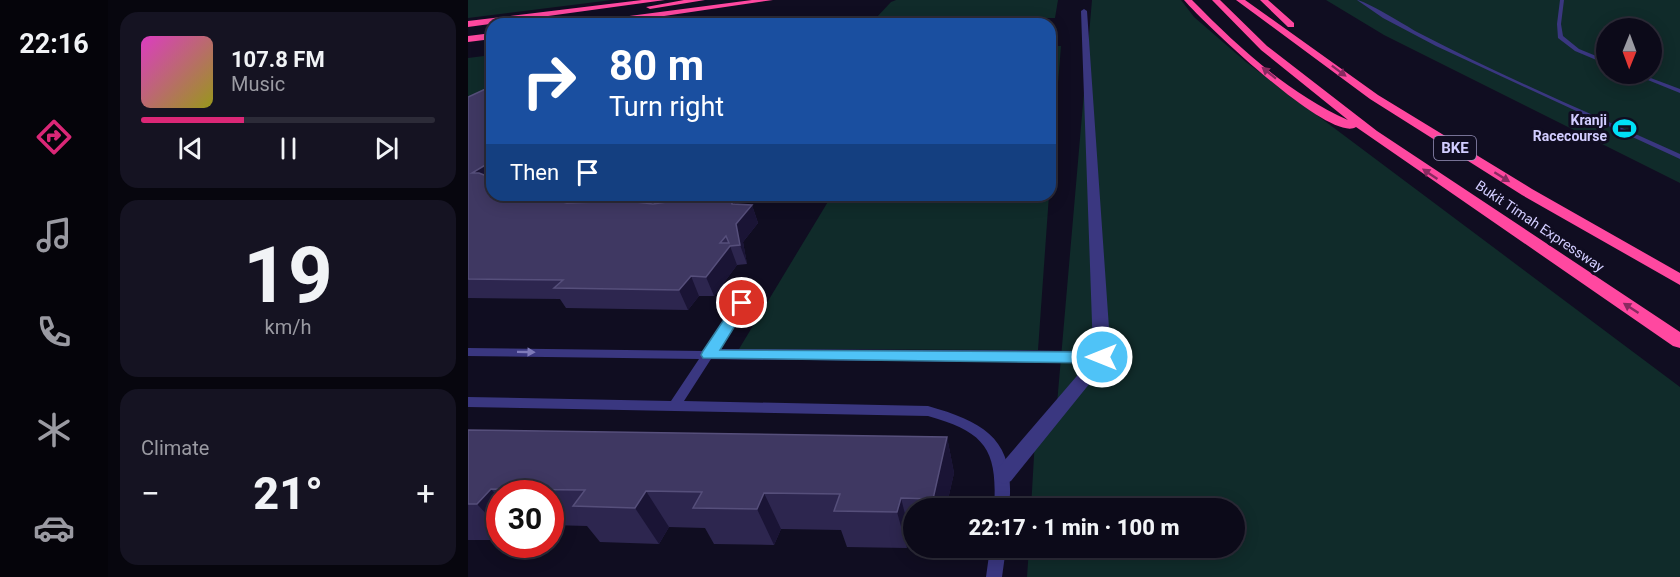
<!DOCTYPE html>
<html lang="en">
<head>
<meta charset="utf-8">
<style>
	:root { --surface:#0c0a19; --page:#151322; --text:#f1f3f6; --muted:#9a9aa2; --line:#2c2b38; --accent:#db2777 }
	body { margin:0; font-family:Roboto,sans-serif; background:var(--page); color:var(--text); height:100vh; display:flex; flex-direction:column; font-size:22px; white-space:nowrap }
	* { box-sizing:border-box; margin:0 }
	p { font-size:20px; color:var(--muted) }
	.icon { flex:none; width:33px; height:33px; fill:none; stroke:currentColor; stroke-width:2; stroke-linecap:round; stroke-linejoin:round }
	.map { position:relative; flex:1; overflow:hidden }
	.side { display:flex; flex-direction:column; gap:12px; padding:12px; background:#07060e; width:360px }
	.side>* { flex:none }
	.top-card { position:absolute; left:18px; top:18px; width:570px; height:183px; border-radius:18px; box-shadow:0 3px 15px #0003,0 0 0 2px var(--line); background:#1a4fa0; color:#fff; overflow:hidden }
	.needle { width:39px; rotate:181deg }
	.fabs { position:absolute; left:1128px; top:18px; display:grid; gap:12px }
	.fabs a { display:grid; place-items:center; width:66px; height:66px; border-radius:50%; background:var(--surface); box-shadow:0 3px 15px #0003,0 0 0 2px var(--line); font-size:30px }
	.speed { position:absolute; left:18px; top:480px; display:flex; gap:12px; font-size:30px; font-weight:700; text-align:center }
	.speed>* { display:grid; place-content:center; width:78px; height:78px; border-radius:50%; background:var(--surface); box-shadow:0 3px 15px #0003,0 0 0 2px var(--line); line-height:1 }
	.speed .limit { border:9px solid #d22; background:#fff; color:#111 }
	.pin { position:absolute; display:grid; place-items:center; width:51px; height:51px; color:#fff; margin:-26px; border:3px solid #fff; border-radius:50%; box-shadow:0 2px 6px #0007 }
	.me { position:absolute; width:66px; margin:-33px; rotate:270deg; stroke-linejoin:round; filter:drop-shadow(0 0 4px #0008) }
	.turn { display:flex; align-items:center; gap:21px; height:126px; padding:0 24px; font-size:27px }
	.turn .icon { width:78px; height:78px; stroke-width:2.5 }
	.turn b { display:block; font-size:42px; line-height:51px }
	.then { display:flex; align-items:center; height:57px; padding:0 24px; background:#0003; gap:12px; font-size:22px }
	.big { font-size:45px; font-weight:800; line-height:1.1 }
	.side .widget { flex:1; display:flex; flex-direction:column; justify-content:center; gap:9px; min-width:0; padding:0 21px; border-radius:18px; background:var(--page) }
	.side .dial { align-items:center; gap:0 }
	.dial b { font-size:78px; line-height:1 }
	.song { display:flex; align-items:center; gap:18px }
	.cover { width:72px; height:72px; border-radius:9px; background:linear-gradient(135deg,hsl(310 70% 55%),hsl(60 70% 35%)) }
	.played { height:6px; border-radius:3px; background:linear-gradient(90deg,var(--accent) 35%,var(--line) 35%) }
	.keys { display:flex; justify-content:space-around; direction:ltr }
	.heat { display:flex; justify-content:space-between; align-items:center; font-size:33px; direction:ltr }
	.trip { position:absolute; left:435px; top:498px; width:342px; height:60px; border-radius:30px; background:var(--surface); box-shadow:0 3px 15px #0003,0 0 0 2px var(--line); font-weight:800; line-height:60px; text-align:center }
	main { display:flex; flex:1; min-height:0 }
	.dock { display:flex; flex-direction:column; width:108px; justify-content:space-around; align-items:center; background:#05040a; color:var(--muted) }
	.dock .icon { width:42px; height:42px }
	.dock .current { color:var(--accent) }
	.dock b { font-size:27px; color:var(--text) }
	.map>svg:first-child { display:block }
	.green { fill:#102b2a; fill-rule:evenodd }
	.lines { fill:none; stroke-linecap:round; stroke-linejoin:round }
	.lane { fill:#3a3780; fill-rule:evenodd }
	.street { fill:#3a3780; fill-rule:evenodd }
	.highway { fill:#ff48a0; fill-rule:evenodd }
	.wall { fill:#2d264f }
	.shaded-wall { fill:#1a1435 }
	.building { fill:#3f3862; stroke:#564f7b; stroke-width:1.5; fill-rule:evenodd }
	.oneway { fill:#882a60 }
	.oneway2 { fill:#7e7ab9 }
	.route { fill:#4fc3f7; stroke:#337fa1; stroke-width:1.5 }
	.labels { text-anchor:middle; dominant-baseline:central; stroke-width:6; stroke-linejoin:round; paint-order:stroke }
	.far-poi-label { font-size:14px; font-weight:bold; fill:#d2cdff; stroke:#100d21; text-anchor:end }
	.far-street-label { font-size:14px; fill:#d2cdff; stroke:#100d21 }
	.shield { fill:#100d21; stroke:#9893bc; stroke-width:1.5 }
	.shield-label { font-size:15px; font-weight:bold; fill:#d2cdff }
</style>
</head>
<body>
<main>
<nav class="dock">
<b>22:16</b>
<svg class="icon current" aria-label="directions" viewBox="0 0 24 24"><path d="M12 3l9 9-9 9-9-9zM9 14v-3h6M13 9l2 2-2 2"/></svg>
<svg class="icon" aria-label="music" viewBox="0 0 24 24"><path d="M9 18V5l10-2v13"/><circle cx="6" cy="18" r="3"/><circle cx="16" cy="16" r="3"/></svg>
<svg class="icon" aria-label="phone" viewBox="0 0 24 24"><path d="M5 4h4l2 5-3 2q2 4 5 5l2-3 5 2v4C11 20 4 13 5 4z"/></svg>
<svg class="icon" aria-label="climate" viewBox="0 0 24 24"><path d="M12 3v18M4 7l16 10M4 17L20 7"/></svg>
<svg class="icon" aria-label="car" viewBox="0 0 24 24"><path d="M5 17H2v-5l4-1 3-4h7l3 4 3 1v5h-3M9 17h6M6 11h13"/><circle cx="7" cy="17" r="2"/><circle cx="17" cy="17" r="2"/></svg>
</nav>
<section class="side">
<div class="widget">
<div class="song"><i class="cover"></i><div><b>107.8 FM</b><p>Music</p></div></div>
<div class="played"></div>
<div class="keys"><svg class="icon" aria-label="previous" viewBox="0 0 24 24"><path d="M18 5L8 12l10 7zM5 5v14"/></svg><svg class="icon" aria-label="pause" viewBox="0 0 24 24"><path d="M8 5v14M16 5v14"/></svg><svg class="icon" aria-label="next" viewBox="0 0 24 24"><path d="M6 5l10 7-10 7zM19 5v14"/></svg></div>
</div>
<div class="widget dial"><b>19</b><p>km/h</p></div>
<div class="widget"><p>Climate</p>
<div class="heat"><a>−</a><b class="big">21°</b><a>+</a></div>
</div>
</section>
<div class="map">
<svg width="1212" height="577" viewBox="0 0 1212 577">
	<rect width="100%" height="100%" fill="#100d21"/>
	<path class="green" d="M0,0h144l-144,18z
		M428,0h162l-3,18h-179l15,-16z
		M624,0h89l13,17 52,45 434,325v190h-653l2,-29h205v-40h-203l4,-69 22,-35z
		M858,0h354v183l-296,-148zM1138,28h46v46h-46z
		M582,46h11l-7,87h-4z
		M24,55v39l-24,12v-48z
		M364,195h217l-11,155 -299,-1z"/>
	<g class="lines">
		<path class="lane" d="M889,0c7,0 50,26 60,32 86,45 175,82 263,122v5l-244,-113 -53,-28z
			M1092,0h4l-3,24 2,12 16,13 27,11v4l-31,-13 -17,-13 -1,-14z
			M1165,74h7l40,15v4z
			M274,300l5,3 -63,98 244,5c60,17 88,35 81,102h-15c4,-59 -9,-76 -66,-92l-460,-9v-10l203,4 28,-42 -231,-3v-8l236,3 34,-50z
			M522,548h16l-4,29h-16z"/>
		<path class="street" d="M616,9l3,2 24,346 -100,124 -7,3 -7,-3 -3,-6 3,-6 91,-106 -386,-4 -2,-4 2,-4 6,-2 385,2 -12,-340z"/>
		<path class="highway" d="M174,0h23l-197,27v-6z
			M216,0h21l-55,9 -4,-2z
			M284,0h21l-163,24h-23l4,-3z
			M716,0h8c46,47 96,93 156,120l-87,-70 -49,-50h8l47,46 110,85 303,201v16l-7,-2 -317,-219c-26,17 -152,-104 -172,-127z
			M768,0h9l133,95 154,94 148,84v12l-158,-90 -152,-96z
			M792,0h8l26,23v4h-6z
			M24,33v6l-24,3v-6z"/>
	</g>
	<path class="wall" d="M0,97l24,98 46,2 29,6 86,1 54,-8v-1h26l2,9 17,1 6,18 -15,19 4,22 -10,1 -23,31h-15l-11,14 -122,-2 -6,-9 -92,-1z
		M0,430l479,7 7,36 -8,35h-32v26h-4l-3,14 -60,-1 -6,-17 -60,-1 -7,16 -60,-1 -9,-16 -36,-1 -10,17 -59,-2 -13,-16 -37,-1v-31h-50v46h-32z"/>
	<path class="shaded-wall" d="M24,161v23l-20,-11z
		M263,195h2l1,4 4,22 14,-16 6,18 -15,19 4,22 -7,-19z
		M262,246l7,19 -23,31 -8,-19z
		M223,276l8,20 -11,14 -9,-20z
		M479,437l7,36 -8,35h-11l-2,-9z
		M23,489l9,10v30l-23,-25z
		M178,491l23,36 -10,17 -24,-36z
		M296,493l17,36 -7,16 -17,-36z
		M433,498l9,36 -3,14 -10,-36z"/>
	<path class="building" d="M24,86v75l-20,12h7l13,5v17h40l6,2 29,6 60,-2 26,3 55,-8v-1h23l1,9 20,1 -16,19 4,21 -10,1 -24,31 -15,-1 -12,14 -125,-2 9,-8 -95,-1v-182zM258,236l3,7h-9z
		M0,430l479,7 -14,62 -32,-1 -4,14 -63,-1 6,-17 -76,-1 -7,16 -64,-1 9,-16 -56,-1 -11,17 -62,-2 12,-16 -94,-1 -14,15h-9z"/>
	<defs><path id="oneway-solid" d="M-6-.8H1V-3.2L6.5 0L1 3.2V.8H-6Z" transform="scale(1.5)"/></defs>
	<g class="oneway">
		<use href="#oneway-solid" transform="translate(871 71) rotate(37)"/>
		<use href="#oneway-solid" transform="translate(801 73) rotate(-141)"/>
		<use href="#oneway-solid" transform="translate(962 174) rotate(-146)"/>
		<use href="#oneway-solid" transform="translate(1034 177) rotate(32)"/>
		<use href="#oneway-solid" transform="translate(1163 308) rotate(-147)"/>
	</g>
	<use class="oneway2" href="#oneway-solid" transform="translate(58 352) rotate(1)"/>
	<path class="route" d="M274,299l7,4 -29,47 382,2 6,2 2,3 -2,4 -6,2 -399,-5 -2,-3 2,-4 34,-51z"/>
	<defs>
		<symbol id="stadium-bare" viewBox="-9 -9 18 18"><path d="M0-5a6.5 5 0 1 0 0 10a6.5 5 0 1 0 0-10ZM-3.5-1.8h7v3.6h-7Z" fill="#00e0f8" stroke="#100d21" stroke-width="2.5" paint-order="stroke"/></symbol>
	</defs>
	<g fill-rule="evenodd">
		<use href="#stadium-bare" x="1140" y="112" width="33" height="33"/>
	</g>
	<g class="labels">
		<g class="far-poi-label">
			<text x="1139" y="120">Kranji<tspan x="1139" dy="16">Racecourse</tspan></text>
		</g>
		<g class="far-street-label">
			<text transform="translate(1072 226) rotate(34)">Bukit Timah Expressway</text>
		</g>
		<rect class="shield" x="966" y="136" width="42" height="24" rx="4.5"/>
		<g class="shield-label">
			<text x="987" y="148">BKE</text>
		</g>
	</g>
</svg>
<div class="fabs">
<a><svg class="needle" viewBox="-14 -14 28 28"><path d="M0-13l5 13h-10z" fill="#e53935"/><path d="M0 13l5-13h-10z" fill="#9a9aa2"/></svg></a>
</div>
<div class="speed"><div class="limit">30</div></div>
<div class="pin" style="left:274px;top:303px;background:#d93025"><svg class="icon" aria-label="arrive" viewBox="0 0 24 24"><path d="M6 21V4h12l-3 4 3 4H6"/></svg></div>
<svg class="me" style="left:634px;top:357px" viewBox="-20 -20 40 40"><circle r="17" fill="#4fc3f7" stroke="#fff" stroke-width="3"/><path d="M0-11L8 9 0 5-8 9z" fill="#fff"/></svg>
<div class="trip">22:17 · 1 min · 100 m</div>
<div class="top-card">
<div class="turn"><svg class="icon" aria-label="right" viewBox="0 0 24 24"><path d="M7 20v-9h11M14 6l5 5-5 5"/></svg><div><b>80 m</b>Turn right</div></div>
<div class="then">Then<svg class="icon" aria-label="arrive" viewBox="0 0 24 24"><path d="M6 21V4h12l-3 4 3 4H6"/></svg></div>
</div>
</div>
</main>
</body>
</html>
